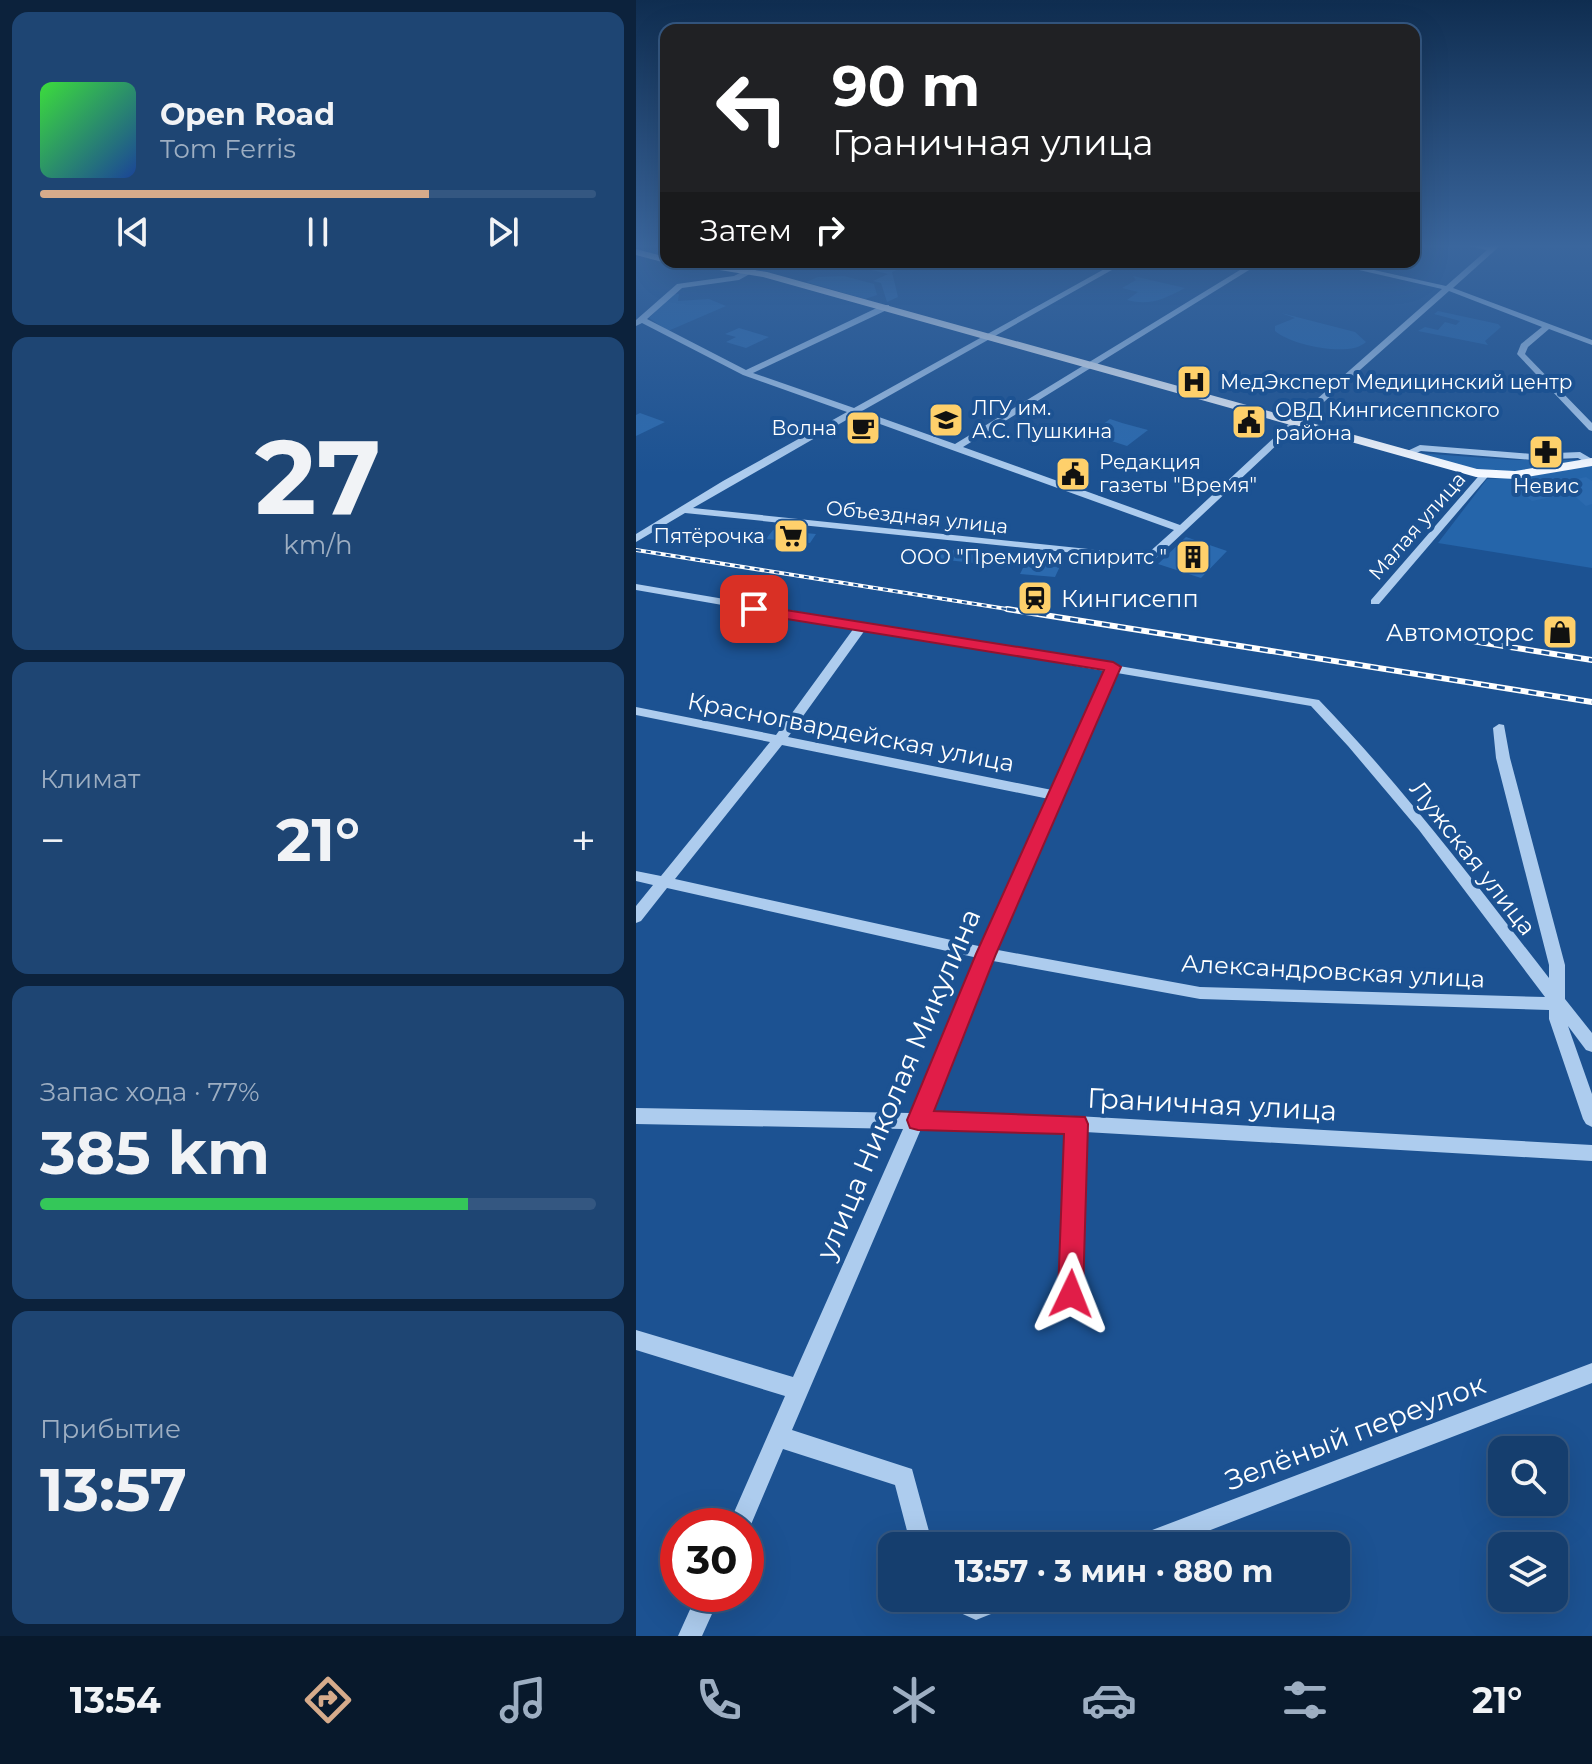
<!DOCTYPE html>
<html lang="ru">
<head>
<meta charset="utf-8">
<style>
	:root { --surface:#153e6e; --page:#1e4573; --text:#f1f3f6; --muted:#9daec2; --line:#345781; --accent:#d6ab8b }
	body { margin:0; font-family:Montserrat,sans-serif; background:var(--page); color:var(--text); height:100vh; display:flex; flex-direction:column; font-size:30px; white-space:nowrap }
	* { box-sizing:border-box; margin:0 }
	p { font-size:26px; color:var(--muted) }
	.icon { flex:none; width:44px; height:44px; fill:none; stroke:currentColor; stroke-width:2; stroke-linecap:round; stroke-linejoin:round }
	.map { position:relative; flex:1; overflow:hidden }
	.details { display:flex; flex-direction:column; gap:12px; padding:12px; background:#0c223c; width:636px }
	.details>* { flex:none }
	.guide { position:absolute; left:24px; top:24px; width:760px; height:244px; border-radius:16px; box-shadow:0 8px 32px #0002,0 0 0 2px var(--line); background:#202124; color:#fff; overflow:hidden }
	.tools { position:absolute; left:852px; top:1436px; display:grid; gap:16px }
	.tools a { display:grid; place-items:center; width:80px; height:80px; border-radius:16px; background:var(--surface); box-shadow:0 8px 32px #0002,0 0 0 2px var(--line); font-size:40px }
	.speed { position:absolute; left:24px; top:1508px; display:flex; gap:16px; font-size:40px; font-weight:700; text-align:center }
	.speed>* { display:grid; place-content:center; width:104px; height:104px; border-radius:50%; background:var(--surface); box-shadow:0 8px 32px #0002,0 0 0 2px var(--line); line-height:1 }
	.speed .limit { border:12px solid #d22; background:#fff; color:#111 }
	.pin { position:absolute; display:grid; place-items:center; width:68px; height:68px; color:#fff; margin:-34px; border-radius:16px; box-shadow:0 4px 12px #0006 }
	.me { position:absolute; width:88px; margin:-44px; rotate:2deg; stroke-linejoin:round; filter:drop-shadow(0 0 6px #0008) }
	.turn { display:flex; align-items:center; gap:28px; height:168px; padding:0 40px; font-size:36px }
	.turn .icon { width:104px; height:104px; stroke-width:2.5 }
	.turn b { display:block; font-size:56px; line-height:68px }
	.then { display:flex; align-items:center; height:76px; padding:0 40px; background:#0003; gap:16px; font-size:30px }
	.big { font-size:60px; font-weight:700; line-height:1.1 }
	.details .tile { flex:1; display:flex; flex-direction:column; justify-content:center; gap:12px; min-width:0; padding:0 28px; border-radius:16px; background:var(--page) }
	.details .dial { align-items:center; gap:0 }
	.dial b { font-size:104px; line-height:1 }
	.song { display:flex; align-items:center; gap:24px }
	.cover { width:96px; height:96px; border-radius:12px; background:linear-gradient(135deg,hsl(120 70% 55%),hsl(220 70% 35%)) }
	.played { height:8px; border-radius:4px; background:linear-gradient(90deg,var(--accent) 70%,var(--line) 70%) }
	.keys { display:flex; justify-content:space-around; direction:ltr }
	.heat { display:flex; justify-content:space-between; align-items:center; font-size:44px; direction:ltr }
	.charge { height:12px; border-radius:6px; background:linear-gradient(90deg,#34c759 77%,var(--line) 0) }
	.trip { position:absolute; left:242px; top:1532px; width:472px; height:80px; border-radius:16px; background:var(--surface); box-shadow:0 8px 32px #0002,0 0 0 2px var(--line); font-weight:700; line-height:80px; text-align:center }
	.dock { display:flex; height:128px; justify-content:space-around; align-items:center; background:#08192c; color:var(--muted) }
	.dock .icon { width:56px; height:56px }
	.dock .selected { color:var(--accent) }
	.dock b { font-size:36px; color:var(--text) }
	main { display:flex; flex:1; min-height:0 }
	.map>svg:first-child { display:block }
	.green { fill:#2565aa }
	.building { fill:#2b6aaf }
	.lines { fill:none; stroke-linecap:round; stroke-linejoin:round }
	.minor { fill:#adccee; fill-rule:evenodd }
	.major { fill:#f4f8ff; fill-rule:evenodd }
	.rail-far1-casing { stroke:#fff; stroke-width:4 }
	.rail-casing { stroke:#fff; stroke-width:6 }
	.rail-far1 { stroke:#1c5292; stroke-width:2; stroke-dasharray:5; stroke-linecap:butt }
	.rail { stroke:#1c5292; stroke-width:3; stroke-dasharray:8; stroke-linecap:butt }
	.route { fill:#e11d48; stroke:#92132f; stroke-width:2 }
	.labels { text-anchor:middle; dominant-baseline:central; stroke-width:8; stroke-linejoin:round; paint-order:stroke }
	.far-poi-label { font-size:20px; fill:#fff; stroke:#1c5292; text-anchor:start }
	.far-street-label { font-size:20px; fill:#fff; stroke:#1c5292 }
	.poi-label { font-size:24px; fill:#fff; stroke:#1c5292; text-anchor:start }
	.street-label { font-size:24px; fill:#fff; stroke:#1c5292 }
	.near-street-label { font-size:28px; fill:#fff; stroke:#1c5292 }
</style>
</head>
<body>
<main>
<section class="details">
<div class="tile">
<div class="song"><i class="cover"></i><div><b>Open Road</b><p>Tom Ferris</p></div></div>
<div class="played"></div>
<div class="keys"><svg class="icon" aria-label="previous" viewBox="0 0 24 24"><path d="M18 5L8 12l10 7zM5 5v14"/></svg><svg class="icon" aria-label="pause" viewBox="0 0 24 24"><path d="M8 5v14M16 5v14"/></svg><svg class="icon" aria-label="next" viewBox="0 0 24 24"><path d="M6 5l10 7-10 7zM19 5v14"/></svg></div>
</div>
<div class="tile dial"><b>27</b><p>km/h</p></div>
<div class="tile"><p>Климат</p>
<div class="heat"><a>−</a><b class="big">21°</b><a>+</a></div>
</div>
<div class="tile"><p>Запас хода · 77%</p><b class="big">385 km</b><div class="charge"></div></div>
<div class="tile"><p>Прибытие</p><b class="big">13:57</b></div>
</section>
<div class="map">
<svg width="956" height="1636" viewBox="0 0 956 1636">
	<rect width="100%" height="100%" fill="#1c5292"/>
	<path class="green" d="M208,276l30,8 3,11 -12,4 -59,-17 12,-5z
		M497,276l52,12c-21,11 -35,18 -58,12l11,-8 -16,-4 14,-8z
		M36,293l7,1 -1,7 31,-2 17,7 -58,25 -19,-13z
		M802,311l60,13 3,3 -16,14 3,4 -70,-14 7,-4 13,3 7,-8 11,3 4,-4 -26,-7z
		M645,313l74,19 11,10c-16,16 -75,3 -91,-11v-5l20,-8z
		M781,453l98,7h67l-47,11h-58z
		M956,465v103l-154,-25 49,-64 40,-2z"/>
	<path class="building" d="M253,262h25l-22,10 6,25 -11,5 -6,-19 -8,-2 15,-7 -16,-4z
		M103,328l30,9 -23,11 -20,-6 10,-5 -11,-3z
		M4,413l25,9 -29,14v-21z
		M474,419l12,4 26,7 -21,16 -37,-12z
		M950,477l6,4v23l-6,2 -15,-13 -39,8 -13,-10z
		M137,530l43,4 -6,9 -44,-4z
		M550,537l41,14 -26,27 -43,-14z
		M318,549l26,7 -5,7 -48,-5 5,-8 20,2z
		M393,556l34,4 -8,17 -35,-3z"/>
	<g class="lines">
		<path class="minor" d="M822,244l32,3 4,-3h8l-49,44 139,52v5l-43,-16 -21,18 -3,7 67,69v8l-3,-1 -72,-76 4,-10 21,-17 -93,-36 -151,134 -145,136 -468,-48 -49,29v-8l87,-53 124,-69 -104,-37 -101,-52 -6,3v-6l41,-36 57,-8 27,-14h10l-32,18 -57,8 -35,31 99,51 137,-65h6v4l-136,64 101,35 263,-146h9l-264,149 93,33 298,-182h9l-299,185 217,78 112,-104 150,-132 -118,-27h14l108,24 41,-36zM219,415l319,115 -28,25 -453,-47z
			M784,445l112,9 48,-2 12,7v7l-14,-8 -46,2 -111,-9 -15,6 -5,-3z
			M847,471l8,2 -112,131h-8v-4z
			M0,584l683,116c84,87 156,183 230,278v-13l-53,-207 -3,-30 6,-4 5,1 6,33 55,207v34l27,34v19l-6,-2 -18,-24 24,68v33l-6,-3 -3,-5 -34,-100v-9l-349,-11 -207,-38 -66,153 149,2 516,29v16l-507,-29 -4,162 -3,7 -7,3 -7,-3 -3,-7 6,-162 -146,-3 -129,301 120,39 21,77h-22l-16,-61 -112,-36 -36,85 -1,-8h-18l57,-130 -149,-46v-20l157,47 110,-248 -267,-5v-16l274,5 68,-155 -311,-70 -26,33 -5,2v-17l17,-21 -17,-4v-10l25,5 109,-134 -134,-27v-8l140,28 78,-107 -218,-38zM229,630l240,41 -53,119 -264,-53zM481,673l194,33 37,40 71,84 126,167 -345,-10 -202,-37zM146,745l267,54 -66,148 -308,-68z
			M956,1363v20l-423,163h-41l3,-8 8,-3z
			M61,1594h24l-19,42h-24z
			M305,1598h74l-4,8 -35,14 -31,-14z"/>
		<path class="major" d="M0,249l30,8v5h3l-3,1 -30,-8z
			M34,262h26l71,10 710,197 38,2 77,-13v8l-77,13 -39,-2 -713,-200z"/>
		<defs>
			<path id="rail-far1" d="M0,550l383,61"/>
			<path id="rail" d="M371,609l585,93
				M779,632l177,28"/>
		</defs>
		<use href="#rail-far1" class="rail-far1-casing"/>
		<use href="#rail" class="rail-casing"/>
		<use href="#rail-far1" class="rail-far1"/>
		<use href="#rail" class="rail"/>
	</g>
	<linearGradient id="sky" x2="0" y2="1"><stop stop-color="#0f2d50"/><stop offset="0.52" stop-color="#3a669d"/><stop offset="1" stop-color="#3a669d" stop-opacity="0"/></linearGradient>
	<rect width="956" height="473" fill="url(#sky)"/>
	<path class="route" d="M118,605l359,57 8,5 -125,287 -62,157 151,6 3,7 -5,170 -3,9 -9,4 -9,-4 -4,-9 6,-160 -146,-4 -8,-2 -3,-8 69,-166 128,-284 -355,-57 -2,-4z"/>
	<defs>
		<symbol id="hospital-square" viewBox="-11 -11 22 22"><rect x="-9" y="-9" width="18" height="18" rx="4" fill="#fed06b" stroke="#1c5292"/><path d="M-5-5h3v3.5h4V-5h3V5h-3V1.5h-4V5h-3Z" fill="#111"/></symbol>
		<symbol id="university-square" viewBox="-11 -11 22 22"><rect x="-9" y="-9" width="18" height="18" rx="4" fill="#fed06b" stroke="#1c5292"/><path d="M0-5L7-2L0 1L-7-2ZM-4 1L0 2.5L4 1V4Q0 6-4 4Z" fill="#111"/></symbol>
		<symbol id="civic-square" viewBox="-11 -11 22 22"><rect x="-9" y="-9" width="18" height="18" rx="4" fill="#fed06b" stroke="#1c5292"/><path d="M-.6-6.5H3V-4.5H.6V-3L4-1V1h2V6H-6V1h2V-1L-.6-3ZM-1.2 2.5V6h2.4V2.5Z" fill="#111"/></symbol>
		<symbol id="cafe-square" viewBox="-11 -11 22 22"><rect x="-9" y="-9" width="18" height="18" rx="4" fill="#fed06b" stroke="#1c5292"/><path d="M-5.5-4.5H6V0H3Q3 3.5 0 3.5H-2.5Q-5.5 3.5-5.5 0ZM3-3.2v2h1.7v-2ZM-6 4.5H4V6H-6Z" fill="#111"/></symbol>
		<symbol id="pharmacy-square" viewBox="-11 -11 22 22"><rect x="-9" y="-9" width="18" height="18" rx="4" fill="#fed06b" stroke="#1c5292"/><path d="M-2-6h4v4h4v4h-4v4h-4v-4h-4v-4h4Z" fill="#111"/></symbol>
		<symbol id="supermarket-square" viewBox="-11 -11 22 22"><rect x="-9" y="-9" width="18" height="18" rx="4" fill="#fed06b" stroke="#1c5292"/><path d="M-6-5.5h2.5l.6 2H6L4.5 2H-2.5L-4.4-4H-6ZM-1.5 3.2a1.3 1.3 0 1 0 .1 0ZM3 3.2a1.3 1.3 0 1 0 .1 0Z" fill="#111"/></symbol>
		<symbol id="building-square" viewBox="-11 -11 22 22"><rect x="-9" y="-9" width="18" height="18" rx="4" fill="#fed06b" stroke="#1c5292"/><path d="M-4-6H4V6H1V3H-1V6H-4ZM-2.5-4.3h1.7v1.8h-1.7ZM.8-4.3h1.7v1.8H.8ZM-2.5-1h1.7V.8h-1.7ZM.8-1h1.7V.8H.8Z" fill="#111"/></symbol>
		<symbol id="station-square" viewBox="-11 -11 22 22"><rect x="-9" y="-9" width="18" height="18" rx="4" fill="#fed06b" stroke="#1c5292"/><path d="M-3-6H3Q5-6 5-4V2Q5 4 3 4L4.5 6H3L1.5 4h-3L-3 6H-4.5L-3 4Q-5 4-5 2V-4Q-5-6-3-6ZM-3.5-4v3h7v-3ZM-3.5 1v1.5H-2V1ZM2 1v1.5H3.5V1Z" fill="#111"/></symbol>
		<symbol id="shop-square" viewBox="-11 -11 22 22"><rect x="-9" y="-9" width="18" height="18" rx="4" fill="#fed06b" stroke="#1c5292"/><path d="M-5-2.5h2.3a2.7 3.5 0 0 1 5.4 0H5L5.5 6h-11ZM-1.5-2.5h3a1.5 2.3 0 0 0-3 0Z" fill="#111"/></symbol>
	</defs>
	<g fill-rule="evenodd">
		<use href="#hospital-square" x="538" y="362" width="40" height="40"/>
		<use href="#university-square" x="290" y="400" width="40" height="40"/>
		<use href="#civic-square" x="593" y="402" width="40" height="40"/>
		<use href="#cafe-square" x="207" y="408" width="40" height="40"/>
		<use href="#pharmacy-square" x="890" y="432" width="40" height="40"/>
		<use href="#civic-square" x="417" y="454" width="40" height="40"/>
		<use href="#supermarket-square" x="135" y="516" width="40" height="40"/>
		<use href="#building-square" x="537" y="537" width="40" height="40"/>
		<use href="#station-square" x="379" y="578" width="40" height="40"/>
		<use href="#shop-square" x="904" y="612" width="40" height="40"/>
	</g>
	<g class="labels">
		<g class="far-poi-label">
			<text x="584" y="382">МедЭксперт Медицинский центр</text>
			<text x="336" y="408">ЛГУ им.<tspan x="336" dy="23">А.С. Пушкина</tspan></text>
			<text x="639" y="410">ОВД Кингисеппского<tspan x="639" dy="23">района</tspan></text>
			<text x="201" y="428" text-anchor="end">Волна</text>
			<text x="463" y="462">Редакция<tspan x="463" dy="23">газеты "Время"</tspan></text>
			<text x="910" y="486" text-anchor="middle">Невис</text>
			<text x="129" y="536" text-anchor="end">Пятёрочка</text>
			<text x="531" y="557" text-anchor="end">ООО "Премиум спиритс "</text>
		</g>
		<g class="far-street-label">
			<text transform="translate(281 517) rotate(6)">Объездная улица</text>
			<text transform="translate(781 526) rotate(-49)">Малая улица</text>
		</g>
		<g class="poi-label">
			<text x="425" y="598">Кингисепп</text>
			<text x="898" y="632" text-anchor="end">Автомоторс</text>
		</g>
		<g class="street-label">
			<text transform="translate(215 732) rotate(11)">Красногвардейская улица</text>
			<text transform="translate(837 858) rotate(52)">Лужская улица</text>
			<text transform="translate(697 971) rotate(3)">Александровская улица</text>
		</g>
		<g class="near-street-label">
			<text transform="translate(262 1084) rotate(-67)">улица Николая Микулина</text>
			<text transform="translate(576 1104) rotate(3)">Граничная улица</text>
			<text transform="translate(719 1432) rotate(-21)">Зелёный переулок</text>
		</g>
	</g>
</svg>
<div class="tools">
<a><svg class="icon" aria-label="search" viewBox="0 0 24 24"><circle cx="10" cy="10" r="6"/><path d="M15 15l6 6"/></svg></a>
<a><svg class="icon" aria-label="layers" viewBox="0 0 24 24"><path d="M12 4l9 5-9 5-9-5zM3 14l9 5 9-5"/></svg></a>
</div>
<div class="speed"><div class="limit">30</div></div>
<div class="pin" style="left:118px;top:609px;background:#d93025"><svg class="icon" aria-label="arrive" viewBox="0 0 24 24"><path d="M6 21V4h12l-3 4 3 4H6"/></svg></div>
<svg class="me" style="left:435px;top:1294px" viewBox="-20 -20 40 40"><path d="M0-17L14 15 0 8-14 15z" fill="#e11d48" stroke="#fff" stroke-width="4"/></svg>
<div class="trip">13:57 · 3 мин · 880 m</div>
<div class="guide">
<div class="turn"><svg class="icon" aria-label="left" viewBox="0 0 24 24"><path d="M17 20v-9H6M10 6l-5 5 5 5"/></svg><div><b>90 m</b>Граничная улица</div></div>
<div class="then">Затем<svg class="icon" aria-label="right" viewBox="0 0 24 24"><path d="M7 20v-9h11M14 6l5 5-5 5"/></svg></div>
</div>
</div>
</main>
<nav class="dock">
<b>13:54</b>
<svg class="icon selected" aria-label="directions" viewBox="0 0 24 24"><path d="M12 3l9 9-9 9-9-9zM9 14v-3h6M13 9l2 2-2 2"/></svg>
<svg class="icon" aria-label="music" viewBox="0 0 24 24"><path d="M9 18V5l10-2v13"/><circle cx="6" cy="18" r="3"/><circle cx="16" cy="16" r="3"/></svg>
<svg class="icon" aria-label="phone" viewBox="0 0 24 24"><path d="M5 4h4l2 5-3 2q2 4 5 5l2-3 5 2v4C11 20 4 13 5 4z"/></svg>
<svg class="icon" aria-label="climate" viewBox="0 0 24 24"><path d="M12 3v18M4 7l16 10M4 17L20 7"/></svg>
<svg class="icon" aria-label="car" viewBox="0 0 24 24"><path d="M5 17H2v-5l4-1 3-4h7l3 4 3 1v5h-3M9 17h6M6 11h13"/><circle cx="7" cy="17" r="2"/><circle cx="17" cy="17" r="2"/></svg>
<svg class="icon" aria-label="filters" viewBox="0 0 24 24"><path d="M4 7h16M4 17h16"/><circle cx="9" cy="7" r="2"/><circle cx="15" cy="17" r="2"/></svg>
<b>21°</b>
</nav>
</body>
</html>
